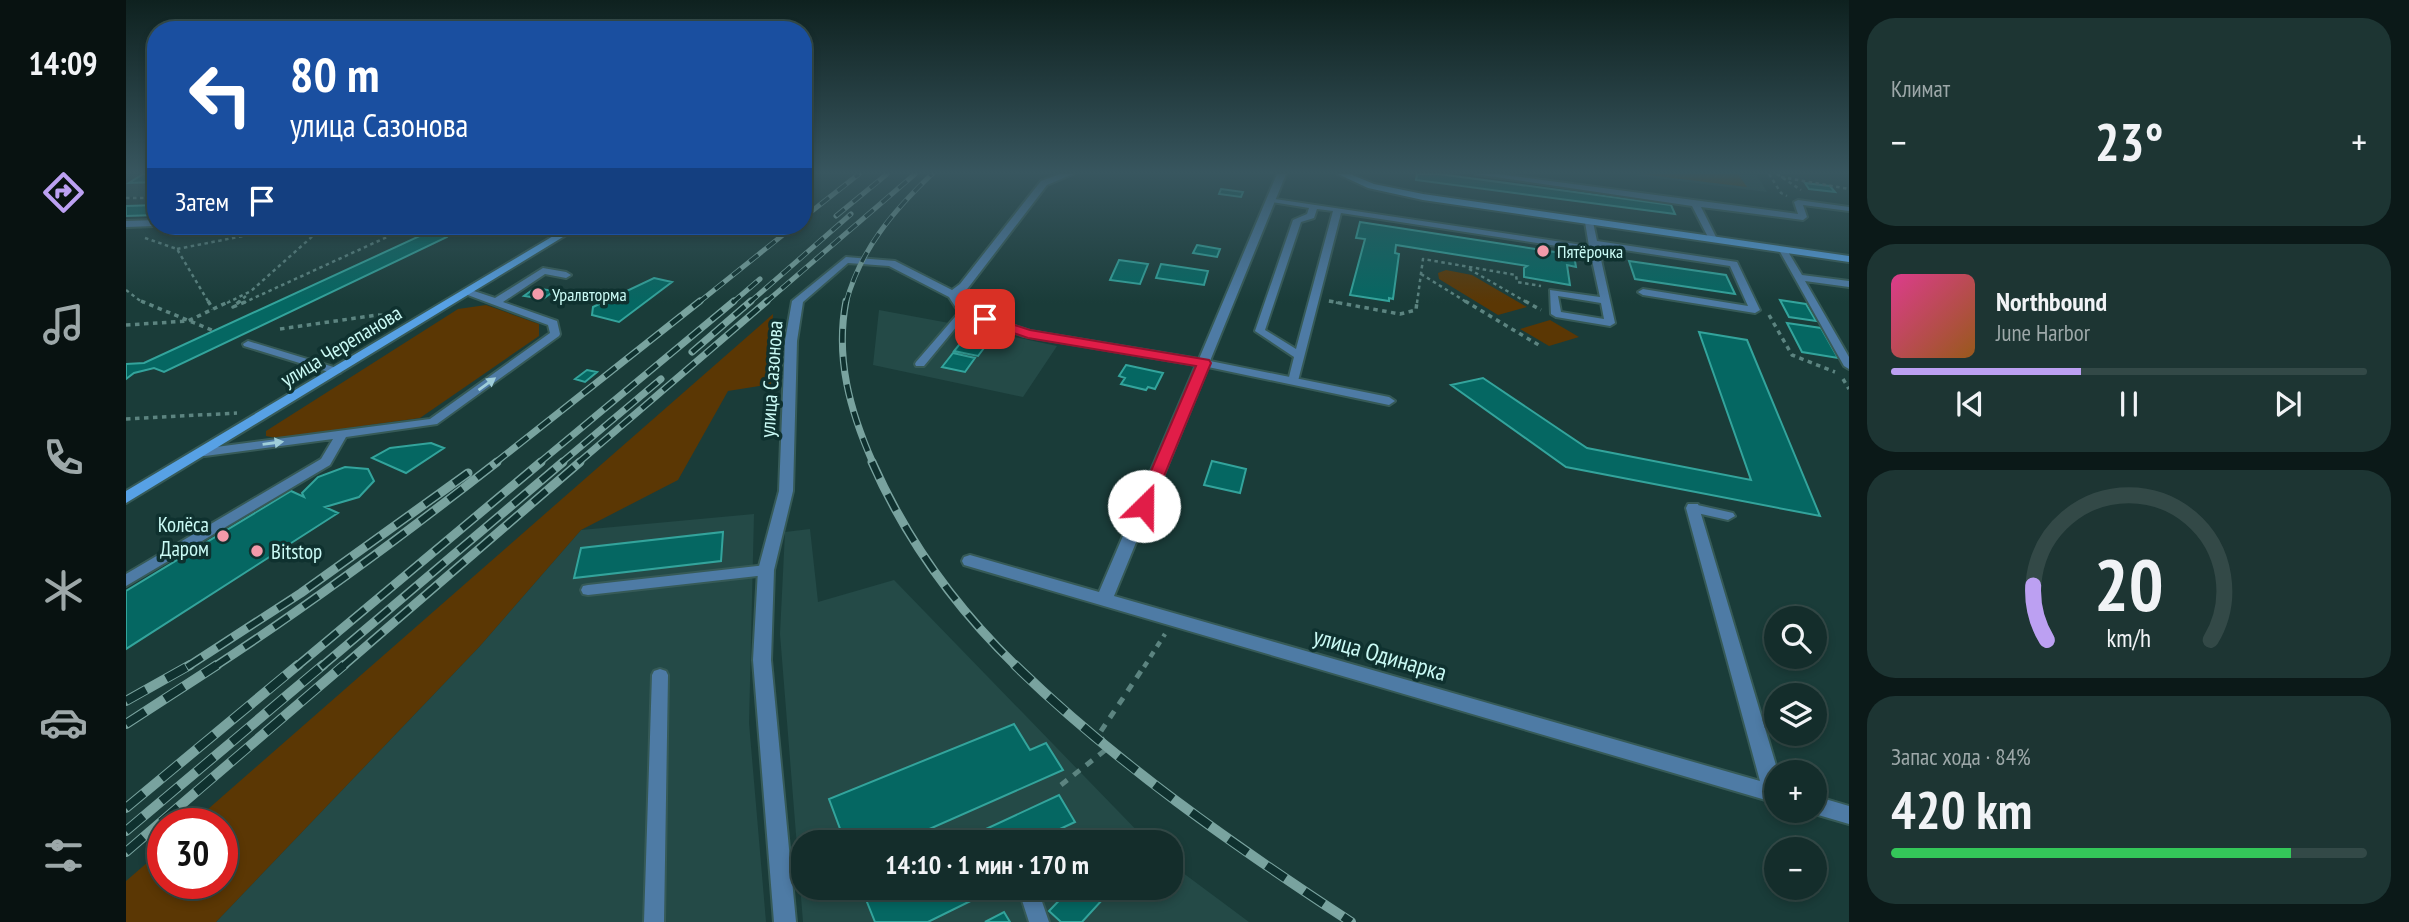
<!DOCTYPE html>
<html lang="ru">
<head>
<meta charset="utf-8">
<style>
	:root { --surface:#142d2b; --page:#1d3533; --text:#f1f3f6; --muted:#9da8a9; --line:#334947; --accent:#bca0f2 }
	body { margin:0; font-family:"PT Sans Narrow",sans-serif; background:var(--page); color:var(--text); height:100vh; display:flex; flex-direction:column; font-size:26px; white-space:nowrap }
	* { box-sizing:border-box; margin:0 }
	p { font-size:23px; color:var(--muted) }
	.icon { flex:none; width:38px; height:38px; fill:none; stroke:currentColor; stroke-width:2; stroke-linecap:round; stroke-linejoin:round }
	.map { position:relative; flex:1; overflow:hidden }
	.side { display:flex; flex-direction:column; gap:18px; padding:18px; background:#0b1918; width:560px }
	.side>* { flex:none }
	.hud { position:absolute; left:21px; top:21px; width:665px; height:214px; border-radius:28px; box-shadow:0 4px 10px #0003,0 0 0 2px var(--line); background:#1a4fa0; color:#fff; overflow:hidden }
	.tools { position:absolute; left:1638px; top:606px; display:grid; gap:14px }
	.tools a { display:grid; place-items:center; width:63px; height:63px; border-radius:50%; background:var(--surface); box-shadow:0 4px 10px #0003,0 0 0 2px var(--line); font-size:35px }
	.speed { position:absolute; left:21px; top:808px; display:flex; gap:14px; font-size:35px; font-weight:700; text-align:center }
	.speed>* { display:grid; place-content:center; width:91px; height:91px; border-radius:50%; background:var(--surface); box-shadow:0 4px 10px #0003,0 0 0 2px var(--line); line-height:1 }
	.speed .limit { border:10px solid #d22; background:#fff; color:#111 }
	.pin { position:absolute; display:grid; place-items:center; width:60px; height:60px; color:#fff; margin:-30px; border-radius:14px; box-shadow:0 4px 10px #0006 }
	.me { position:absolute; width:77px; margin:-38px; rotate:23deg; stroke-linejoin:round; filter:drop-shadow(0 0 5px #0008) }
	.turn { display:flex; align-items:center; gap:24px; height:147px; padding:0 28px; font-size:32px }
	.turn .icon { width:91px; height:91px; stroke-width:2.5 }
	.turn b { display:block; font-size:49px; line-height:60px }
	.then { display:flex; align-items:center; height:66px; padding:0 28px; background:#0003; gap:14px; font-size:26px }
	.big { font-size:52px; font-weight:600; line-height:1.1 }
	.side .tile { flex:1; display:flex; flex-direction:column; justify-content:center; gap:10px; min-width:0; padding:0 24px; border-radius:28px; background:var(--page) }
	.side .dial { align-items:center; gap:0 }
	.dial svg { height:182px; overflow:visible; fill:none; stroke:var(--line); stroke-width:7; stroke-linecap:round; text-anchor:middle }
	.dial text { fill:var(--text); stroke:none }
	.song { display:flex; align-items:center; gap:21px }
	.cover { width:84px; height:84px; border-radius:10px; background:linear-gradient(135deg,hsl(330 70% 55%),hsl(30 70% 35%)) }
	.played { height:7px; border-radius:4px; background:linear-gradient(90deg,var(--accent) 40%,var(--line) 40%) }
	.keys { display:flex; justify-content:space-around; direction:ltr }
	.heat { display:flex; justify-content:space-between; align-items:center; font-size:38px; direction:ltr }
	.charge { height:10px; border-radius:5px; background:linear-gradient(90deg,#34c759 84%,var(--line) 0) }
	.trip { position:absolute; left:665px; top:830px; width:392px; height:70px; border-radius:28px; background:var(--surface); box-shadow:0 4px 10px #0003,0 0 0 2px var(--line); font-weight:600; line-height:70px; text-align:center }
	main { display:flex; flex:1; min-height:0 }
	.tab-bar { display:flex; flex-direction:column; width:126px; justify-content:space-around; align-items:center; background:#081211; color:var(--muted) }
	.tab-bar .icon { width:49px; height:49px }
	.tab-bar .selected { color:var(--accent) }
	.tab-bar b { font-size:32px; color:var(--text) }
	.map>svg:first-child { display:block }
	.built { fill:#244a47 }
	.green { fill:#5b3704 }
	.building { fill:#056762; stroke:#33a49c; stroke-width:2 }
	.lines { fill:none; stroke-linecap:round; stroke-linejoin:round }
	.lane-casing { stroke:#365a57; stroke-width:4 }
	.street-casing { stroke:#365a57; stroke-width:4 }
	.secondary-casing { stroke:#365a57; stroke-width:4 }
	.path-far3 { stroke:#5c8480; stroke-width:2.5; stroke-dasharray:3.5 3.5; stroke-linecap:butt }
	.path-far2 { stroke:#5c8480; stroke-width:3.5; stroke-dasharray:4.5 4.5; stroke-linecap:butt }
	.path-far1 { stroke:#5c8480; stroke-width:4.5; stroke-dasharray:6 6; stroke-linecap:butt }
	.path { stroke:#5c8480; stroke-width:5; stroke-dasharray:8 8; stroke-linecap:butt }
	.lane { fill:#4e7ba5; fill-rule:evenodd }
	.street { fill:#4e7ba5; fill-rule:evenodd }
	.secondary { fill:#57a1e5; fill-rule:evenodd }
	.rail-far3-casing { stroke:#79a39f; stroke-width:5 }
	.rail-far2-casing { stroke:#79a39f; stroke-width:7 }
	.rail-far1-casing { stroke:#79a39f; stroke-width:9 }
	.rail-casing { stroke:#79a39f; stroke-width:10 }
	.rail-far3 { stroke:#0f312f; stroke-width:3.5; stroke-dasharray:11; stroke-linecap:butt }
	.rail-far2 { stroke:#0f312f; stroke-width:4.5; stroke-dasharray:14; stroke-linecap:butt }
	.rail-far1 { stroke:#0f312f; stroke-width:6; stroke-dasharray:18; stroke-linecap:butt }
	.rail { stroke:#0f312f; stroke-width:8; stroke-dasharray:23; stroke-linecap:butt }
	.oneway { fill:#9fced9 }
	.route { fill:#e11d48; stroke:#92132f; stroke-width:2 }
	.poi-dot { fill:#f39aaa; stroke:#0f312f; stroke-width:2.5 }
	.labels { text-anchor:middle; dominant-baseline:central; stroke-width:7; stroke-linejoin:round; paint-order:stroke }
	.far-poi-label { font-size:18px; fill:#cafaf5; stroke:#0f312f; text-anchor:start }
	.street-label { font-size:21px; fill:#cafaf5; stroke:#0f312f }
	.poi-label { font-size:21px; fill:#cafaf5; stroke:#0f312f; text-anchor:end }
	.near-street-label { font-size:24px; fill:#cafaf5; stroke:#0f312f }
</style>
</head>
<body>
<main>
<nav class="tab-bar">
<b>14:09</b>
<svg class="icon selected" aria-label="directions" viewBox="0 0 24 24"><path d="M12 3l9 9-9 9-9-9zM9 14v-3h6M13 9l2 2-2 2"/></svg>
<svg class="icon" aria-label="music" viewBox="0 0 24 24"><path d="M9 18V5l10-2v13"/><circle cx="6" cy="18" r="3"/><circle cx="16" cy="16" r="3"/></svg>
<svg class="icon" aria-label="phone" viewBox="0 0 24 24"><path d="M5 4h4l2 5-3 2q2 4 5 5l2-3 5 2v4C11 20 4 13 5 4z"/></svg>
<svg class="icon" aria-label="climate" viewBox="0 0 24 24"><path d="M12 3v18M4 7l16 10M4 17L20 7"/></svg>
<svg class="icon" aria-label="car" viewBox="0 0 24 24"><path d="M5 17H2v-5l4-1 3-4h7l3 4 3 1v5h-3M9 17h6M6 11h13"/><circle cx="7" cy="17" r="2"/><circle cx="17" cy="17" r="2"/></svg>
<svg class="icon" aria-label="filters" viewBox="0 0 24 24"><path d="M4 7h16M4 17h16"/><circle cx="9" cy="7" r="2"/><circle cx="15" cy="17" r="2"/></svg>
</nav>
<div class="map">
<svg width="1723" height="922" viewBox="0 0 1723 922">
	<rect width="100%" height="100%" fill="#1a3c39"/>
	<path class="built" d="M0,174h30v22l-30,1z
		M1499,174h131l11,18z
		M753,310l70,13 108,23 -34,51 -150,-32z
		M628,514l-5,209 17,199h-550l264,-276 101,-116z
		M684,529l8,73 76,-22 254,262h-345v45h368v-23l78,58h-446l-23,-288 5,-102z"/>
	<path class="green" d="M1514,174h98l9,13z
		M1320,270l26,5 55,32 -29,8 -59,-36 -1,-6z
		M360,305l53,19v12l-119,82 -144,20 -10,-2v-5l192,-122z
		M647,314l-2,70 -43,7 -50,89 -97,50 -101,116 -264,276h-90v-41l37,-32v35h59v-60h-31z
		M1424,320l29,17 -30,9 -29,-17z"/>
	<path class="building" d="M17,174h13v8l-27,1z
		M1291,174h22l232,31 4,9 -259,-34z
		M1679,183l25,3 5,6 -26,-3z
		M1095,189l22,3 -2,5 -22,-3z
		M30,205v10l-30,1v-10z
		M1234,222l214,33 2,12 -9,-2 3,20 -46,-8v-9l3,-2 -131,-21 -1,8 4,1 -6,45 -4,-1v3l-39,-6 15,-56 -9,-1z
		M304,226h26l-9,11 -283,135 -10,-4 -20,5 -8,6v-15l18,-1 278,-128z
		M1071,245l23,4 -3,8 -24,-4z
		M993,260l29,4 -8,20 -30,-4z
		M1503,261l97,14 9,19 -100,-15z
		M1035,264l47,7 -4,14 -48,-7z
		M528,278l18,4 -53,40 -27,-7 1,-8z
		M409,288l19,3 -11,8 -19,-3z
		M1654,300l26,4 10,17 -27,-4z
		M252,319l8,3 -24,13 -8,-2z
		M1661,323l34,5 17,30 -36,-6z
		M1573,332l48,8 73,176 -254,-49 -115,-82 32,-7 104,70 164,32z
		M841,335l23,5 -12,16 -24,-5z
		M827,353l22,5 -10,14 -23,-5z
		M1000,365l37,8 -8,16 -7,-2 -2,3 -25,-6 4,-6 -6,-2z
		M461,370l10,2 -12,10 -10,-3z
		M305,443l13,5 -38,25 -34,-15 18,-10z
		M1086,461l34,8 -6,24 -36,-8z
		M219,467l23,2 6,12 -15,16 -34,10 13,6 -212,136v-58l165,-100 13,6 -2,-4 16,-16z
		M597,532l-2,29 -147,17 7,-30z
		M888,724l16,26 16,-7 17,27 -163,72h-55l-16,-43z
		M933,795l16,27 -30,14 4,6h-91z
		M735,887h138l-71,35h-53z
		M946,887h42l-32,35h-21l-12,-11z
		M878,912l6,10h-25z"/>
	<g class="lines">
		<defs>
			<path id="lane" d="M1349,174h23l300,40 -4,-12 4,-2 51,7v4l-46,-6 4,12 -4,3 -102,-13 16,32 -4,3 -4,-3 -17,-33z
				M1143,198l320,48 -4,-24 4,-3 4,3 4,19 140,21 23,48 -5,3 -112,-18 -5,-3 5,-3 105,17 -18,-40 -132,-20 17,77 -5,3 -54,-9 -5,-3 -1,-24 50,7 -10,-46 -249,-38 -43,168 -5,3 -5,-3 6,-24 -39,-26 38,-111 14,-6 2,-6 -37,-6 -4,-2zM1191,209l16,2 -37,138 -31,-19 36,-108 13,-4zM1432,296l43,7 3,16 -43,-7z
				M30,220v6l-30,1v-6z
				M352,226h8l-7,7 -4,-3z
				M1657,247l4,3 15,25 47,6v6l-44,-6 44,76v12l-5,-3 -65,-116z
				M417,268l23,4 5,3 -5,3 -21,-4 -42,28 54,19 3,13 -1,2 -122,88 -91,13 -16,28 -204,121v-12l195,-115 12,-20 -128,17 -4,-1 -2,-3 2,-3 229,-30 120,-86 -2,-8 -83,-31v-4h6l24,8z
				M838,309l5,3 -2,2 -43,52h-8l-1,-2 1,-2 45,-52z
				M122,341l92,28 1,2 -1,2h-8l-88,-27 -1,-2z
				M1567,504l40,9 2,3 -7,4 -40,-9 -1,-3 1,-3z
				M640,565l5,1 2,4 -2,4 -5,1 -178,20 -5,-1 -2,-4 2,-4 5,-1z
				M534,669l6,2 2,4 -4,247h-20l8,-247 2,-4z
				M895,887h16l12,35h-20l-10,-31z"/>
			<path id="street" d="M934,174h13l-26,11 -79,103 -9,8 9,14 62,21 169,28 78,-185h9l-76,187 179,36 6,4 -6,4 -181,-38 -94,229 646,185 -74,-273 2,-4h10l80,268 -2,31 -812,-238 -2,-4 2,-4 6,-2 129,37 97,-227 -172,-29 -64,-22 -11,-17 -60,-31 -41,-3 -45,39 -6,39 -4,150 -19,79 -3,90 25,262h-22l-21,-262 5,-90 21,-79 6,-150 7,-40 54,-44 49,4 57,29 8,-6 81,-103z
				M1689,796l34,10v18l-41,-12 7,-2z"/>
			<path id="secondary" d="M1212,174h12l24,10 49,10 426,62v6l-426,-62 -55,-12z
				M444,226h11l-455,277v-12z"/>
		</defs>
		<use href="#lane" class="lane-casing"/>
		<use href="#street" class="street-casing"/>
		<use href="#secondary" class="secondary-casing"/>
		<path class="path-far3" d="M1643,174l12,19 6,3
			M1651,174l24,16
			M1655,177l68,12
			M0,198h30
			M19,238l32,11 32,54
			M51,249l102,-20 44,-1
			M1343,269l59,34
			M1295,274l47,29
			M0,290l17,13
			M1203,301l9,2
			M101,303l24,-12 73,-65
			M112,303l9,-8
			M117,303l168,-77
			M1291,303l6,-44 93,16 1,7 24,4"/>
		<path class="path-far2" d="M15,301l73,30
			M82,301l5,8
			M114,301l-7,6 14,-6
			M1203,301l71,13 16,-4 1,-9
			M1339,301l77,46
			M1399,301l16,9
			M1643,315l23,40 43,17
			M0,325l62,-4 42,-20
			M154,329l97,-14 20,1
			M1717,379l6,10
			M0,419l111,-6"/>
		<path class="path-far1" d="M1018,667l21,-33"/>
		<path class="path" d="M935,785l47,-37 -9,-14 46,-69"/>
		<use href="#lane" class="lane"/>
		<use href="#street" class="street"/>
		<use href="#secondary" class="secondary"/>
		<defs>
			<path id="rail-far3" d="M710,216l51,-42
				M677,218l56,-44
				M572,303l96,-77
				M606,303l28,-24
				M623,303l102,-89
				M639,303l150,-129
				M720,303c14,-53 47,-92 86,-129"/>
			<path id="rail-far2" d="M720,301c-11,57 4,110 27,162
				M566,352l59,-51
				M369,463l205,-162
				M413,463l195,-162
				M435,463l100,-84
				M452,463l189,-162"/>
			<path id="rail-far1" d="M746,462c34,77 84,146 145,205
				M61,667l114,-74 167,-120
				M88,667c98,-64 191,-133 283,-205
				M170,667l245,-205
				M195,667l242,-205
				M216,667l238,-205"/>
			<path id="rail" d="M889,665c102,99 217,179 336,257
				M0,701l64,-36
				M0,724l91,-59
				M0,808l172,-143
				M0,831l197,-166
				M0,852l218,-187"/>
		</defs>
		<use href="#rail-far3" class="rail-far3-casing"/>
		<use href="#rail-far2" class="rail-far2-casing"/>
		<use href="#rail-far1" class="rail-far1-casing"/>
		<use href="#rail" class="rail-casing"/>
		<use href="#rail-far3" class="rail-far3"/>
		<use href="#rail-far2" class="rail-far2"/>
		<use href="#rail-far1" class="rail-far1"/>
		<use href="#rail" class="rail"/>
	</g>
	<defs><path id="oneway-solid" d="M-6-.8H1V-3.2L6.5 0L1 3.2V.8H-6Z" transform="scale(1.75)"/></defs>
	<g class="oneway">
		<use href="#oneway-solid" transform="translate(361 384) rotate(-36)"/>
		<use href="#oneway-solid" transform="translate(147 443) rotate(-8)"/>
	</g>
	<linearGradient id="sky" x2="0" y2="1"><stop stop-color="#0e211f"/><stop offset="0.57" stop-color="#38565f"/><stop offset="1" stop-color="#38565f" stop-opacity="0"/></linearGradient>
	<rect width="1723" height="303" fill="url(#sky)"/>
	<path class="route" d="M855,317h9l40,13 179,30 2,3 -61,147h-12l-2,-4 60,-140 -168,-28 -47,-16z"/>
	<g class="poi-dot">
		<circle cx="1417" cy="251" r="7"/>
		<circle cx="412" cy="294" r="7"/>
		<circle cx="97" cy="536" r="7"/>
		<circle cx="131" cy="551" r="7"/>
	</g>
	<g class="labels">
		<g class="far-poi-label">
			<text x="1431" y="251">Пятёрочка</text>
			<text x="426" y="294">Уралвторма</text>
		</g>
		<g class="street-label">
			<text transform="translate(215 346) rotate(-31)">улица Черепанова</text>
			<text transform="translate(645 379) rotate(-86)">улица Сазонова</text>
		</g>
		<g class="poi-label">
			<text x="83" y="524">Колёса<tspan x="83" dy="24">Даром</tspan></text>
			<text x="145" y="551" text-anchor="start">Bitstop</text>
		</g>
		<g class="near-street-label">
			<text transform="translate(1254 654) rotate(16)">улица Одинарка</text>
		</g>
	</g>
</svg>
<div class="tools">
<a><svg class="icon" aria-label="search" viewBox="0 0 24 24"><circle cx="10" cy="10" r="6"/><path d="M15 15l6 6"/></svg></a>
<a><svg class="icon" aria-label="layers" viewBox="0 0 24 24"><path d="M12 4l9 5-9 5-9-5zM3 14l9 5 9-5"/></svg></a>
<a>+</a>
<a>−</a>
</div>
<div class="speed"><div class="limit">30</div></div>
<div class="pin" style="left:859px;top:319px;background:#d93025"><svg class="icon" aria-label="arrive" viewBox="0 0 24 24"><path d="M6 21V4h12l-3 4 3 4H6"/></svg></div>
<svg class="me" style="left:1018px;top:506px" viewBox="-20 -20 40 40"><circle r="19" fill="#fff"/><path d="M0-13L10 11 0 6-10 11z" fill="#e11d48"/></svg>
<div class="trip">14:10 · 1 мин · 170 m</div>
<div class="hud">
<div class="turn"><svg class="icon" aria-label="left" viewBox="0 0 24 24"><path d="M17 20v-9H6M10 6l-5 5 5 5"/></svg><div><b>80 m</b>улица Сазонова</div></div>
<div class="then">Затем<svg class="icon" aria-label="arrive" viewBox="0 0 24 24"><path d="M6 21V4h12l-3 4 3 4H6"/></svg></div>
</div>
</div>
<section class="side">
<div class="tile"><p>Климат</p>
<div class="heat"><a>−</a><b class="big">23°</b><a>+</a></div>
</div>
<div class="tile">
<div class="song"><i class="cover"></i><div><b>Northbound</b><p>June Harbor</p></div></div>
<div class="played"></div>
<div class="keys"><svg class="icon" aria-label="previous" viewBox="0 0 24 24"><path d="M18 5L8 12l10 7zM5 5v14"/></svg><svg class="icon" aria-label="pause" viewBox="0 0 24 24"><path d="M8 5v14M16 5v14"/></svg><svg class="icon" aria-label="next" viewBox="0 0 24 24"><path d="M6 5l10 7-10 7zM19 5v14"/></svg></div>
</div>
<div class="tile dial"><svg viewBox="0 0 100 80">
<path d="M14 69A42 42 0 1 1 86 69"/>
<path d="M14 69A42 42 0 0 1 8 45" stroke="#bca0f2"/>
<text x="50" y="56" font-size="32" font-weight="700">20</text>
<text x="50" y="72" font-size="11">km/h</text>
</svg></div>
<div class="tile"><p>Запас хода · 84%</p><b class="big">420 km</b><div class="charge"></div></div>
</section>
</main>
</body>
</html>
